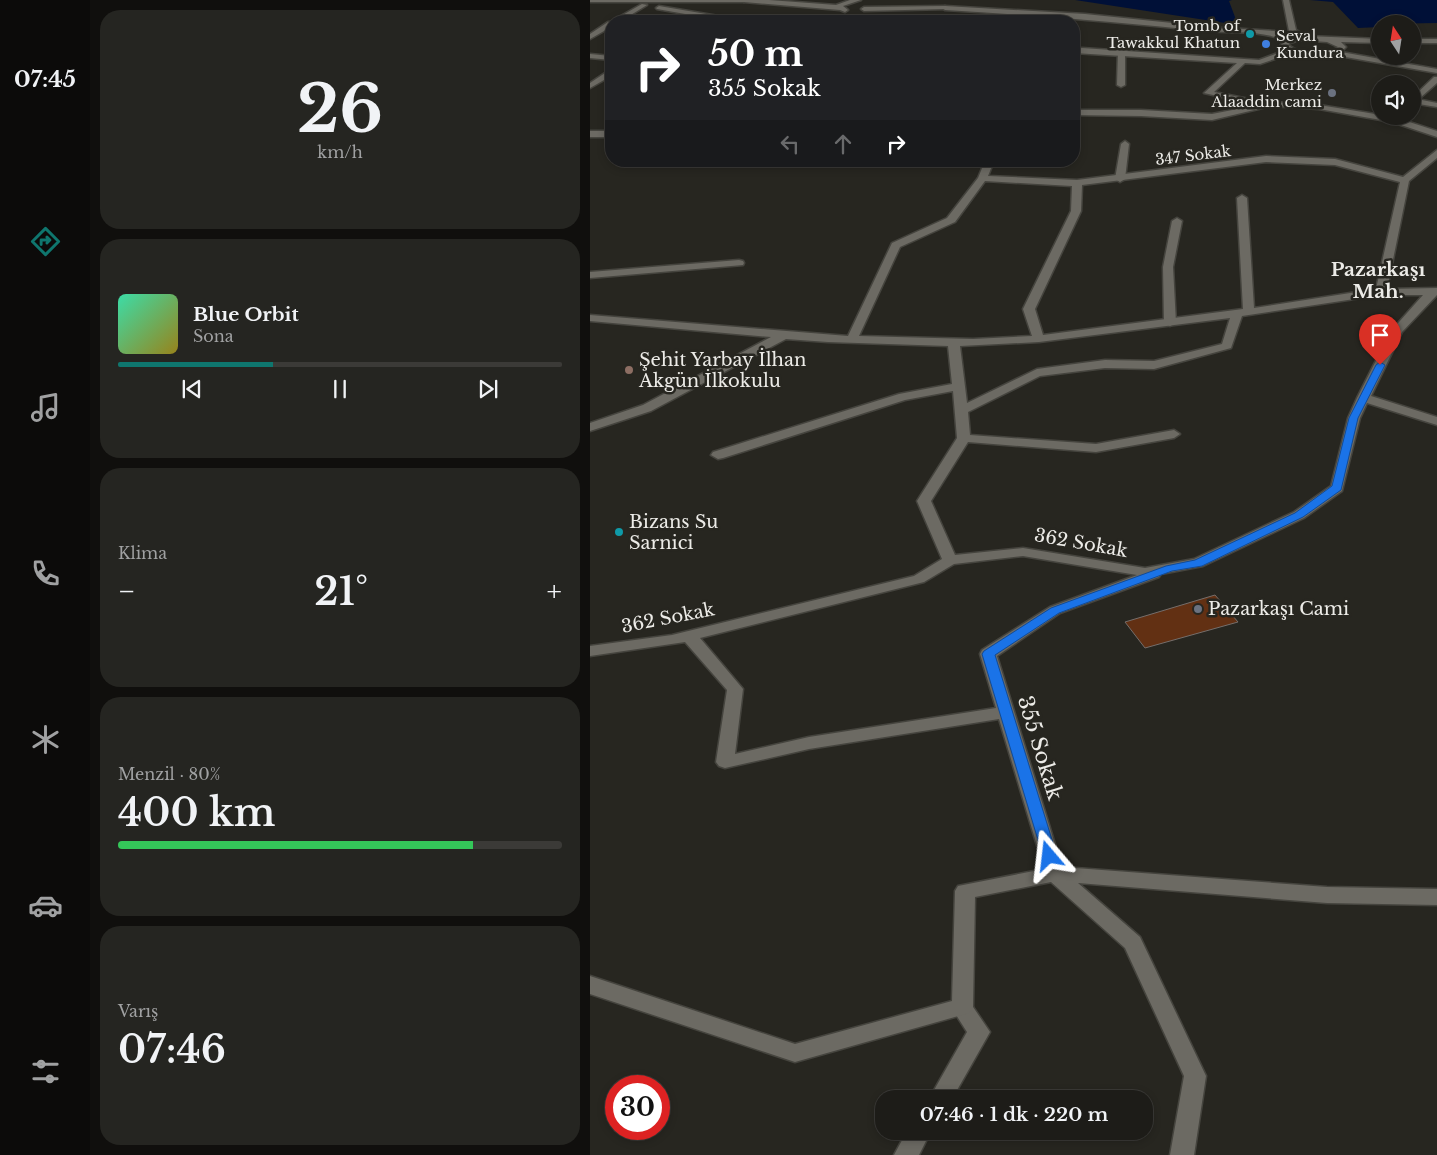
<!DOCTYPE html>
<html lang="tr">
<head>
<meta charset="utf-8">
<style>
	:root { --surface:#1d1c18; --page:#252521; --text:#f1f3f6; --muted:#a0a1a2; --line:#3b3a37; --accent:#0f766e }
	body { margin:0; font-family:"Libre Baskerville",serif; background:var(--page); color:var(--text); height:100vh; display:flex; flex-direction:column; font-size:19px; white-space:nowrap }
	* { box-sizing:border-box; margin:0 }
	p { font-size:16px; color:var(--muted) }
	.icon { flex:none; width:28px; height:28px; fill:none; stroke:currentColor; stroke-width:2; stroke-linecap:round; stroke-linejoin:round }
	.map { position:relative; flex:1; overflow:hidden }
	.side { display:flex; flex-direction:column; gap:10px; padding:10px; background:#100f0d; width:500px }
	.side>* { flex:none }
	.hud { position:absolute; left:15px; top:15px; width:475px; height:152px; border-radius:20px; box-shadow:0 2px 8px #0003,0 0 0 1px var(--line); background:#202124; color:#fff; overflow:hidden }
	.needle { width:32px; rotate:348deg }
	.fabs { position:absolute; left:781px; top:15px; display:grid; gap:10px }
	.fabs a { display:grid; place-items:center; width:50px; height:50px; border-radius:50%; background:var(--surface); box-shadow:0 2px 8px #0003,0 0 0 1px var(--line); font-size:25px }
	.speed { position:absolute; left:15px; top:1075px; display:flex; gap:10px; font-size:25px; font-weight:700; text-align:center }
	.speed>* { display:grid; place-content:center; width:65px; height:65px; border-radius:50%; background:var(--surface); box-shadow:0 2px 8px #0003,0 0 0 1px var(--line); line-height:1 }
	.speed .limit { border:8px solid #d22; background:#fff; color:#111 }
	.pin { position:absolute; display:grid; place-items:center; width:42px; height:42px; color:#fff; margin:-51px -21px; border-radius:50% 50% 50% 0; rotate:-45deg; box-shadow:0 0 5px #0007 }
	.pin .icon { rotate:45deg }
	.me { position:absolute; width:55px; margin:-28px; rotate:343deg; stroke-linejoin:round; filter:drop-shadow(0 0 4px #0008) }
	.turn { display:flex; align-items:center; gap:18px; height:105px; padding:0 20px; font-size:22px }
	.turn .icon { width:65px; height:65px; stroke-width:2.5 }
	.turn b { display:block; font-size:35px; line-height:42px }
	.lanes { display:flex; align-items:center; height:48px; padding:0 20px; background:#0003; justify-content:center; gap:25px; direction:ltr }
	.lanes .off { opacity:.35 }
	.big { font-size:38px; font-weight:600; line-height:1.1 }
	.side .tile { flex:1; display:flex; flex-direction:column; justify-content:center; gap:8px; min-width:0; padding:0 18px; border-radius:20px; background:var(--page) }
	.side .dial { align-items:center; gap:0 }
	.dial b { font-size:65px; line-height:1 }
	.song { display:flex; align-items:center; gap:15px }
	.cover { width:60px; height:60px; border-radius:8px; background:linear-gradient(135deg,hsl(160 70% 55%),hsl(50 70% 35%)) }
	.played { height:5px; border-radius:2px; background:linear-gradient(90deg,var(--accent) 35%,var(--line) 35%) }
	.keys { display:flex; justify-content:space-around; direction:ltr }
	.heat { display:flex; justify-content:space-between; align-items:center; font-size:28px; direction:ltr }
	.charge { height:8px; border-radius:4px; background:linear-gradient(90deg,#34c759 80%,var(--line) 0) }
	.trip { position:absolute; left:285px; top:1090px; width:278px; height:50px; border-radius:20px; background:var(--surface); box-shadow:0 2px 8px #0003,0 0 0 1px var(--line); font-weight:600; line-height:50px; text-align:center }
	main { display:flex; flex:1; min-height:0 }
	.tab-bar { display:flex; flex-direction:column; width:90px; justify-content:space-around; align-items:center; background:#0c0b0a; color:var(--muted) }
	.tab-bar .icon { width:35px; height:35px }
	.tab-bar .active { color:var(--accent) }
	.tab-bar b { font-size:22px; color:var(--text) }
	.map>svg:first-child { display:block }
	.water { fill:#001037 }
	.building { fill:#623013; stroke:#756e6b }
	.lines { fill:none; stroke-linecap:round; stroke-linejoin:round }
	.lane-casing { stroke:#45443e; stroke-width:3 }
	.street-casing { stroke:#45443e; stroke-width:3 }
	.secondary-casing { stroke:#45443e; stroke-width:3 }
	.lane { fill:#6c6a63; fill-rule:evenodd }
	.street { fill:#6c6a63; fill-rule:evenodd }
	.secondary { fill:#6c6a63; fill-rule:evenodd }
	.route { fill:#1a73e8; stroke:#114b97 }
	.culture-dot { fill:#0f9aa8; stroke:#272620; stroke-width:2 }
	.shop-dot { fill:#3f7fe0; stroke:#272620; stroke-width:2 }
	.worship-dot { fill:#6b7280; stroke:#272620; stroke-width:2 }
	.education-dot { fill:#8d6e63; stroke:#272620; stroke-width:2 }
	.labels { text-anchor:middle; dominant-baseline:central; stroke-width:5; stroke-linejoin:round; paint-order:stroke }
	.far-poi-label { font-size:15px; fill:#ecebe7; stroke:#272620; text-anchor:end }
	.far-street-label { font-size:15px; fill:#ecebe7; stroke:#272620 }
	.poi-label { font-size:18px; fill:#ecebe7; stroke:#272620; text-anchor:start }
	.street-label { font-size:18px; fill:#ecebe7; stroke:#272620 }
	.far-district-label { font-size:19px; font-weight:bold; fill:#ecebe7; stroke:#272620 }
	.near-street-label { font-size:21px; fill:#ecebe7; stroke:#272620 }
</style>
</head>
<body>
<main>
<nav class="tab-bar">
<b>07:45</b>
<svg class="icon active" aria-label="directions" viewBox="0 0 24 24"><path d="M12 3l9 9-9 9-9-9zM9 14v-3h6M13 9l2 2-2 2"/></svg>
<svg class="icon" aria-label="music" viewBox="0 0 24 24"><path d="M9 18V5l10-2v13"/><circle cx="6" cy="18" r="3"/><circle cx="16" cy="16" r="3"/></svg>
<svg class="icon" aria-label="phone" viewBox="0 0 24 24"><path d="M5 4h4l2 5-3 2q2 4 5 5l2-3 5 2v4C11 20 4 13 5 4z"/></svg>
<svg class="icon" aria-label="climate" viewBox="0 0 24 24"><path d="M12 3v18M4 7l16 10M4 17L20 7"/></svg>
<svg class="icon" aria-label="car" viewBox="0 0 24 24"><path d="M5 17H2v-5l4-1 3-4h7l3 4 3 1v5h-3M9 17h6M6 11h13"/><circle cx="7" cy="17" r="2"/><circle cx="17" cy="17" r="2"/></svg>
<svg class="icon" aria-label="filters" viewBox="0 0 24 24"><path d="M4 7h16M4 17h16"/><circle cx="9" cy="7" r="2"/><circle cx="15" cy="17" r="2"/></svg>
</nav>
<section class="side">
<div class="tile dial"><b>26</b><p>km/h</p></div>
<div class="tile">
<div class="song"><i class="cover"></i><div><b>Blue Orbit</b><p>Sona</p></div></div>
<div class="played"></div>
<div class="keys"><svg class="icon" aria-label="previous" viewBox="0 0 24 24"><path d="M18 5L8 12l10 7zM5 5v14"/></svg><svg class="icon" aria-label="pause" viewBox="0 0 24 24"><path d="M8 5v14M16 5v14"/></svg><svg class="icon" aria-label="next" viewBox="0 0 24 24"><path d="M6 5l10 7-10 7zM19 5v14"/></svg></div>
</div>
<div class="tile"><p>Klima</p>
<div class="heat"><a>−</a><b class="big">21°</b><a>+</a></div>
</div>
<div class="tile"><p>Menzil · 80%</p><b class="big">400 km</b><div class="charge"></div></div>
<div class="tile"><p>Varış</p><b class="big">07:46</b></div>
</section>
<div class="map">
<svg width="847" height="1155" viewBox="0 0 847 1155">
	<rect width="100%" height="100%" fill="#272620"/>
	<path class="water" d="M485,0h157l-3,1 9,24z
		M720,0h127v23l-57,1v3l-22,1 -25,-26z"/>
	<path class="building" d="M625,595l23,27 -93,26 -20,-26z"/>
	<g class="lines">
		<defs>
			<path id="lane" d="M528,51l7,2v32l-4,2 -4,-2z
				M786,93h4v4h-4z
				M822,98l25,5v4l-25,-4z
				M535,141l4,3 -4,35 -5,3 -5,-3 6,-35z
				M587,218l5,3 -9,46 3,56 -6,3 -6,-3 -1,-56 9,-46z
				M372,998l7,3 21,31 -38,67h-23l38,-67 -16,-25 4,-6z
				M317,1131h24l-12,24h-25z"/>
			<path id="street" d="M0,0h157l-3,2h-154z
				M693,0h6l7,30 11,6 73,3v4l-39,-1 5,5 -5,5 96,17v4l-103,-18 -20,2 -22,-4 -32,11 -15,-1 -31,29 45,9 60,4 75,12 43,14v6l-45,-15 -73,-13 -48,-3 -59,14 -71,-4 -67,-1v-5h67l71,4 46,-9 -54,-12 33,-30 -163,-10v-4l8,-1 177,12 27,-10 -6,-4 4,-6c-24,-10 -54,-7 -79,-9 -87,-9 -173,-16 -260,-21l-3,-2 3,-2 140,8 126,13 63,4 17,7 7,-2 -9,-5zM710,40l27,2 11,5c-13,10 -37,7 -50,-2l2,-2z
				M52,4l5,1 -26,16h-9z
				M69,6l77,13 4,2h-15l-68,-12 -1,-1z
				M18,22h3v5l-21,12v-5z
				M822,39h25v4h-25z
				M0,54l21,2v4l-21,-2z
				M18,71h3v5l-21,12v-5z
				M844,77h3v6l-25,22v-7z
				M0,131h21v6h-21z
				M847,150v8l-28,23 -22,108 50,-1v7l-35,37 -31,64 66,21v8l-70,-22 -7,15 -18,73 -38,27 -101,48 -42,8 -2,3 -99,36 -63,43 65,211 265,20 110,2v16l-110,-2 -249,-20 62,54 66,139 -12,79h-24l14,-79 -59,-128 -74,-66 -76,15 -2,110 -4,6 -174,49 -205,-68v-18l205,68 157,-43 3,-110 3,-5 86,-17 -45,-150 -190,30 -84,19 -6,-2 -3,-4 11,-72 -42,-48 -95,14v-10l82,-11 242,-59 28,-17 -25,-58 40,-63 -4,-47 -48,9 -182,58 -5,1 -7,-4 2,-3 186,-58 53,-10 -4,-38 -120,-4 -42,-3 -135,72 -61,20v-8l53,-18 128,-68 -181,-16v-6l258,21 44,-93 55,-25 31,-40 7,-17h9l-6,15 89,4 189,-24 69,3 68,18zM676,162l69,3 65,17 -24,107 -122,19 -7,-110 -5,-3 -5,3 6,111 -200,26 -8,-26 46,-98 1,-26zM395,181l87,5 -1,25 -48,98 9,27 -59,3 -114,-3 41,-89 55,-25zM791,295h42l-32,36 -34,67 -9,20 -17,68 -37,26 -100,47 -49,9 -122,-20 -68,7 -24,-54 37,-59 128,10 78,-14 6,-4 -6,-4 -78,14 -126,-9 -2,-23 72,-36 65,-8 49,1 77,-21 11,-32zM640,318l-8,26 -68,17 -49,-1 -68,9 -70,34 -7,-57 79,-4zM433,556l114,19 -87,32 -68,43 -2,4 16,54 -187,29 -74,17 8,-65 -43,-51 224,-56 30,-18z
				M149,260l4,1 1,2 -1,2 -153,13v-6z"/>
			<path id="secondary" d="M151,0h28l67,5 14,-5h11l-18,6 5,4 -3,2 -5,-2 -96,-8z
				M355,6l2,1v2l-83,2 -3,-2 3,-2z"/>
		</defs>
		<use href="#lane" class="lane-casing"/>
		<use href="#street" class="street-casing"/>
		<use href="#secondary" class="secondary-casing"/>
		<use href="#lane" class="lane"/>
		<use href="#street" class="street"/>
		<use href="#secondary" class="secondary"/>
	</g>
	<path class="route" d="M790,362l5,3 -27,53 -17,72 -38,27 -101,49 -30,5 -113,42 -64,42 62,201 -3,4 -5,1 -5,-1 -62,-206 2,-3 67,-43 115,-42 29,-6 100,-47 37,-27 17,-68 27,-53z"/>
	<g class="culture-dot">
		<circle cx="660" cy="34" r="5"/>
		<circle cx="29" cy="532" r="5"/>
	</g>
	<circle class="shop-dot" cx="676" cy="44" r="5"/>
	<g class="worship-dot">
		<circle cx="742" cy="93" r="5"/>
		<circle cx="608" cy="609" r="5"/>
	</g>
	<circle class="education-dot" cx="39" cy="370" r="5"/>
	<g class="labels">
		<g class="far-poi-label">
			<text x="650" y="25">Tomb of<tspan x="650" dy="17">Tawakkul Khatun</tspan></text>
			<text x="686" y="35" text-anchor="start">Seval<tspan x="686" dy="17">Kundura</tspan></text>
			<text x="732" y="84">Merkez<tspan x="732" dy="17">Alaaddin cami</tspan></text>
		</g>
		<g class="far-street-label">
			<text transform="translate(603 155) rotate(-7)">347 Sokak</text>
		</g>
		<g class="poi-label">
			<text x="49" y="360">Şehit Yarbay İlhan<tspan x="49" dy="21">Akgün İlkokulu</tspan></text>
			<text x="39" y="522">Bizans Su<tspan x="39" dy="21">Sarnici</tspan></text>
			<text x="618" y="609">Pazarkaşı Cami</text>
		</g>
		<g class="street-label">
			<text transform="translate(491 543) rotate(10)">362 Sokak</text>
			<text transform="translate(78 618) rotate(-11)">362 Sokak</text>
		</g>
		<g class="far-district-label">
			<text x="788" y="269">Pazarkaşı<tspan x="788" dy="22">Mah.</tspan></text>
		</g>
		<g class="near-street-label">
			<text transform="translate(450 748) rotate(73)">355 Sokak</text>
		</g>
	</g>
</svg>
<div class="fabs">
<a><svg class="needle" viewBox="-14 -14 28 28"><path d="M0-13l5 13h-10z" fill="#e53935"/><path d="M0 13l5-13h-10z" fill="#a0a1a2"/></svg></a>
<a><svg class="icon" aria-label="sound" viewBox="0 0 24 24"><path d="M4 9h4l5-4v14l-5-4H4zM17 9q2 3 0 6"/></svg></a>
</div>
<div class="speed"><div class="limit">30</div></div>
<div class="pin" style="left:790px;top:365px;background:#d93025"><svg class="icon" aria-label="arrive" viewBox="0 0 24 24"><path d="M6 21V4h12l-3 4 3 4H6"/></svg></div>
<svg class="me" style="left:459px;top:856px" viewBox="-20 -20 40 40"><path d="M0-17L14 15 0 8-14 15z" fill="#1a73e8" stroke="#fff" stroke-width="4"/></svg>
<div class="trip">07:46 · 1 dk · 220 m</div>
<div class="hud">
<div class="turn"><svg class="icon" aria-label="right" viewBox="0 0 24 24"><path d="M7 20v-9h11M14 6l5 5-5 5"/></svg><div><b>50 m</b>355 Sokak</div></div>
<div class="lanes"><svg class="icon off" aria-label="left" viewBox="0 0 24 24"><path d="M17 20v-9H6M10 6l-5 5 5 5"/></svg><svg class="icon off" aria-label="ahead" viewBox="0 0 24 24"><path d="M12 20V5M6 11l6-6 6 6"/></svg><svg class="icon" aria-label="right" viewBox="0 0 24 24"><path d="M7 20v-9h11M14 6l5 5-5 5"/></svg></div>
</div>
</div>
</main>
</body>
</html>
